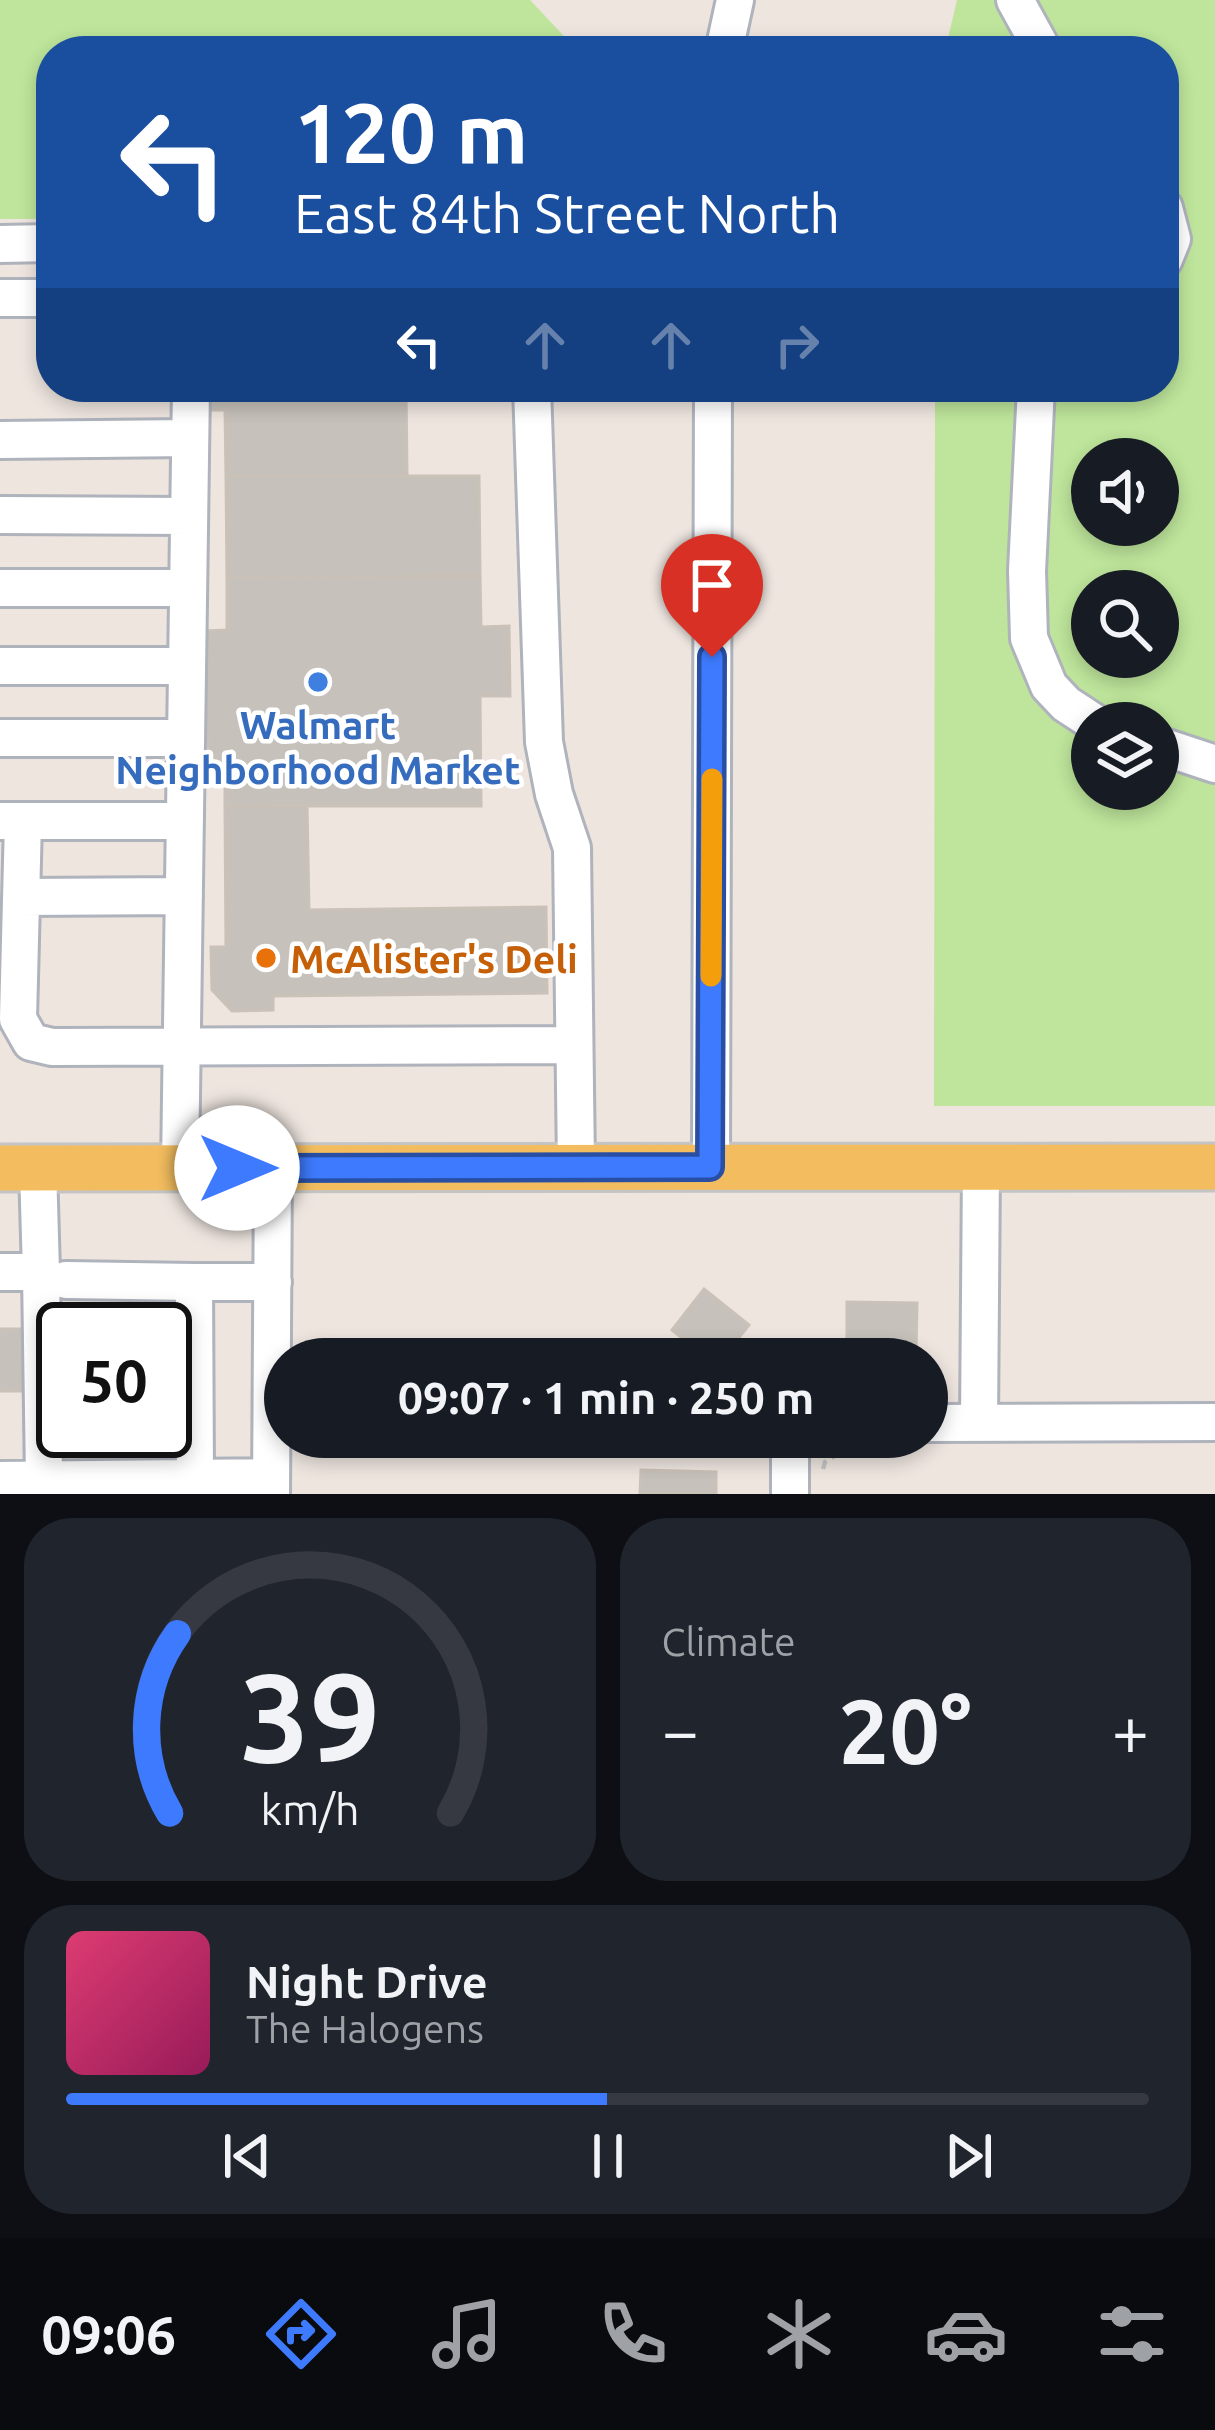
<!DOCTYPE html>
<html lang="en">
<head>
<meta charset="utf-8">
<style>
	:root { --surface:#171b24; --page:#20242c; --text:#f1f3f6; --muted:#9ea1a6; --line:#363941; --accent:#3d7afd }
	body { margin:0; font-family:Ubuntu,sans-serif; background:var(--page); color:var(--text); height:100vh; display:flex; flex-direction:column; font-size:45px; white-space:nowrap }
	* { box-sizing:border-box; margin:0 }
	p { font-size:39px; color:var(--muted) }
	.icon { flex:none; width:66px; height:66px; fill:none; stroke:currentColor; stroke-width:2; stroke-linecap:round; stroke-linejoin:round }
	.map { position:relative; height:1494px; overflow:hidden }
	.drawer { display:flex; flex-direction:column; gap:24px; padding:24px; background:#0d0f14; flex:1 }
	.drawer>* { flex:none }
	.guide { position:absolute; left:36px; top:36px; width:1143px; height:366px; border-radius:48px; box-shadow:0 6px 18px #0003; background:#1a4fa0; color:#fff; overflow:hidden }
	.buttons { position:absolute; left:1071px; top:438px; display:grid; gap:24px }
	.buttons a { display:grid; place-items:center; width:108px; height:108px; border-radius:50%; background:var(--surface); box-shadow:0 6px 18px #0003; font-size:60px }
	.speed { position:absolute; left:36px; top:1302px; display:flex; gap:24px; font-size:60px; font-weight:700; text-align:center }
	.speed>* { display:grid; place-content:center; width:156px; height:156px; border-radius:50%; background:var(--surface); box-shadow:0 6px 18px #0003; line-height:1 }
	.speed .limit { border:6px solid #111; border-radius:18px; background:#fff; color:#111 }
	.pin { position:absolute; display:grid; place-items:center; width:102px; height:102px; color:#fff; margin:-123px -51px; border-radius:50% 50% 50% 0; rotate:-45deg; box-shadow:0 0 12px #0007 }
	.pin .icon { rotate:45deg }
	.me { position:absolute; width:132px; margin:-66px; rotate:90deg; stroke-linejoin:round; filter:drop-shadow(0 0 9px #0008) }
	.turn { display:flex; align-items:center; gap:42px; height:252px; padding:0 60px; font-size:54px }
	.turn .icon { width:156px; height:156px; stroke-width:2.5 }
	.turn b { display:block; font-size:84px; line-height:102px }
	.lanes { display:flex; align-items:center; height:114px; padding:0 60px; background:#0003; justify-content:center; gap:60px; direction:ltr }
	.lanes .off { opacity:.35 }
	.big { font-size:90px; font-weight:600; line-height:1.1 }
	.drawer .card { flex:1; display:flex; flex-direction:column; justify-content:center; gap:18px; min-width:0; padding:0 42px; border-radius:48px; background:var(--page) }
	.drawer .dial { align-items:center; gap:0 }
	.dial svg { height:312px; overflow:visible; fill:none; stroke:var(--line); stroke-width:7; stroke-linecap:round; text-anchor:middle }
	.dial text { fill:var(--text); stroke:none }
	.song { display:flex; align-items:center; gap:36px }
	.cover { width:144px; height:144px; border-radius:18px; background:linear-gradient(135deg,hsl(340 70% 55%),hsl(330 70% 35%)) }
	.played { height:12px; border-radius:6px; background:linear-gradient(90deg,var(--accent) 50%,var(--line) 50%) }
	.keys { display:flex; justify-content:space-around; direction:ltr }
	.heat { display:flex; justify-content:space-between; align-items:center; font-size:66px; direction:ltr }
	.drawer .tiles { flex:1; display:grid; gap:24px; grid-template-columns:1fr 1fr }
	.card:last-child { grid-column:span 2 }
	.trip { position:absolute; left:264px; top:1338px; width:684px; height:120px; border-radius:60px; background:var(--surface); box-shadow:0 6px 18px #0003; font-weight:600; line-height:120px; text-align:center }
	.tab-bar { display:flex; height:192px; justify-content:space-around; align-items:center; background:#090b0e; color:var(--muted) }
	.tab-bar .icon { width:84px; height:84px }
	.tab-bar .selected { color:var(--accent) }
	.tab-bar b { font-size:54px; color:var(--text) }
	.map>svg:first-child { display:block }
	.green { fill:#bee59b; fill-rule:evenodd }
	.building { fill:#c6c1ba; stroke:#cac1b8; stroke-width:3 }
	.lines { fill:none; stroke-linecap:round; stroke-linejoin:round }
	.minor-casing { stroke:#afb3bc; stroke-width:42 }
	.major-casing { stroke:#c4c4c4; stroke-width:51 }
	.path { stroke:#c4c4c4; stroke-width:4.5; stroke-dasharray:9 6; stroke-linecap:butt }
	.minor { stroke:#fff; stroke-width:36 }
	.major { stroke:#f3bd5f; stroke-width:45 }
	.route-casing { stroke:#284fa4; stroke-width:30 }
	.route { stroke:#3d7afd; stroke-width:21 }
	.slow { stroke:#f59e0b; stroke-width:21 }
	.shop-dot { fill:#3f7fe0; stroke:#fff; stroke-width:4.5 }
	.food-dot { fill:#e8710a; stroke:#fff; stroke-width:4.5 }
	.labels { text-anchor:middle; dominant-baseline:central; stroke-width:9; stroke-linejoin:round; paint-order:stroke }
	.shop-label { font-size:39px; font-weight:bold; fill:#366cbe; stroke:#fff }
	.food-label { font-size:39px; font-weight:bold; fill:#c56008; stroke:#fff; text-anchor:start }
</style>
</head>
<body>
<div class="map">
<svg width="1215" height="1494" viewBox="0 0 1215 1494">
	<rect width="100%" height="100%" fill="#eee5df"/>
	<path class="green" d="M0,0h530l48,51h-527v168h-51z
		M957,0h258v1106h-281l1,-719h229v-336h-219zM1092,459h66v66h-66zM1092,591h66v66h-66zM1092,723h66v66h-66z"/>
	<path class="building" d="M209,387h197l1,89h-181l-1,-66h-16z
		M226,476h253l1,100 -253,1z
		M480,576l1,51 28,-1 1,70h-30l1,110h-256v-28l-16,1 -2,-148 20,-1v-53z
		M307,805l2,105 237,-3 1,86 -274,3v14l-41,1 -20,-21 -1,-43h15l-1,-141z
		M704,1289l45,36 -27,34h-14l-36,-29z
		M847,1302l70,1 -1,49 -69,-1z
		M0,1329h35l-1,62h-34z
		M641,1470l75,2v22h-76z"/>
	<g class="lines">
		<defs>
			<path id="minor" d="M1015,0l28,51
				M724,51l11,-51
				M1164,208l8,31 -8,20
				M0,244l51,-1
				M0,298h51
				M532,387l12,355 10,52 18,54 4,319
				M1036,387l-9,184 2,67 20,48 17,18 29,19
				M0,440l190,-2
				M0,515l189,1
				M0,588h188
				M0,666h187
				M0,738h186
				M1158,745l57,19
				M0,821h23l-5,198 13,23 21,5 522,-2
				M23,821h162
				M21,897l163,-1
				M711,1167l2,-780
				M180,1168l11,-781
				M0,1272h41l-3,-104
				M41,1272l3,207
				M66,1280l128,2
				M927,1423l288,-1
				M979,1423l2,-256
				M195,1478l-1,-196h79
				M0,1480l271,-3
				M271,1494l2,-326
				M790,1494v-57"/>
			<path id="major" d="M0,1168l1215,-1"/>
		</defs>
		<use href="#minor" class="minor-casing"/>
		<use href="#major" class="major-casing"/>
		<path class="path" d="M823,1469l2,-7 25,-16h53"/>
		<use href="#minor" class="minor"/>
		<use href="#major" class="major"/>
	</g>
	<g class="lines">
		<defs>
			<path id="route" d="M237,1168l473,-1 2,-510"/>
		</defs>
		<use href="#route" class="route-casing"/>
		<use href="#route" class="route"/>
		<path class="slow" d="M711,976l1,-197"/>
	</g>
	<circle class="shop-dot" cx="318" cy="682" r="12"/>
	<circle class="food-dot" cx="266" cy="958" r="12"/>
	<g class="labels">
		<g class="shop-label">
			<text x="318" y="724">Walmart<tspan x="318" dy="45">Neighborhood Market</tspan></text>
		</g>
		<g class="food-label">
			<text x="290" y="958">McAlister's Deli</text>
		</g>
	</g>
</svg>
<div class="buttons">
<a><svg class="icon" aria-label="sound" viewBox="0 0 24 24"><path d="M4 9h4l5-4v14l-5-4H4zM17 9q2 3 0 6"/></svg></a>
<a><svg class="icon" aria-label="search" viewBox="0 0 24 24"><circle cx="10" cy="10" r="6"/><path d="M15 15l6 6"/></svg></a>
<a><svg class="icon" aria-label="layers" viewBox="0 0 24 24"><path d="M12 4l9 5-9 5-9-5zM3 14l9 5 9-5"/></svg></a>
</div>
<div class="speed"><div class="limit">50</div></div>
<div class="pin" style="left:712px;top:657px;background:#d93025"><svg class="icon" aria-label="arrive" viewBox="0 0 24 24"><path d="M6 21V4h12l-3 4 3 4H6"/></svg></div>
<svg class="me" style="left:237px;top:1168px" viewBox="-20 -20 40 40"><circle r="19" fill="#fff"/><path d="M0-13L10 11 0 6-10 11z" fill="#3d7afd"/></svg>
<div class="trip">09:07 · 1 min · 250 m</div>
<div class="guide">
<div class="turn"><svg class="icon" aria-label="left" viewBox="0 0 24 24"><path d="M17 20v-9H6M10 6l-5 5 5 5"/></svg><div><b>120 m</b>East 84th Street North</div></div>
<div class="lanes"><svg class="icon" aria-label="left" viewBox="0 0 24 24"><path d="M17 20v-9H6M10 6l-5 5 5 5"/></svg><svg class="icon off" aria-label="ahead" viewBox="0 0 24 24"><path d="M12 20V5M6 11l6-6 6 6"/></svg><svg class="icon off" aria-label="ahead" viewBox="0 0 24 24"><path d="M12 20V5M6 11l6-6 6 6"/></svg><svg class="icon off" aria-label="right" viewBox="0 0 24 24"><path d="M7 20v-9h11M14 6l5 5-5 5"/></svg></div>
</div>
</div>
<section class="drawer">
<div class="tiles">
<div class="card dial"><svg viewBox="0 0 100 80">
<path d="M14 69A42 42 0 1 1 86 69"/>
<path d="M14 69A42 42 0 0 1 16 23" stroke="#3d7afd"/>
<text x="50" y="56" font-size="32" font-weight="700">39</text>
<text x="50" y="72" font-size="11">km/h</text>
</svg></div>
<div class="card"><p>Climate</p>
<div class="heat"><a>−</a><b class="big">20°</b><a>+</a></div>
</div>
<div class="card">
<div class="song"><i class="cover"></i><div><b>Night Drive</b><p>The Halogens</p></div></div>
<div class="played"></div>
<div class="keys"><svg class="icon" aria-label="previous" viewBox="0 0 24 24"><path d="M18 5L8 12l10 7zM5 5v14"/></svg><svg class="icon" aria-label="pause" viewBox="0 0 24 24"><path d="M8 5v14M16 5v14"/></svg><svg class="icon" aria-label="next" viewBox="0 0 24 24"><path d="M6 5l10 7-10 7zM19 5v14"/></svg></div>
</div>
</div>
</section>
<nav class="tab-bar">
<b>09:06</b>
<svg class="icon selected" aria-label="directions" viewBox="0 0 24 24"><path d="M12 3l9 9-9 9-9-9zM9 14v-3h6M13 9l2 2-2 2"/></svg>
<svg class="icon" aria-label="music" viewBox="0 0 24 24"><path d="M9 18V5l10-2v13"/><circle cx="6" cy="18" r="3"/><circle cx="16" cy="16" r="3"/></svg>
<svg class="icon" aria-label="phone" viewBox="0 0 24 24"><path d="M5 4h4l2 5-3 2q2 4 5 5l2-3 5 2v4C11 20 4 13 5 4z"/></svg>
<svg class="icon" aria-label="climate" viewBox="0 0 24 24"><path d="M12 3v18M4 7l16 10M4 17L20 7"/></svg>
<svg class="icon" aria-label="car" viewBox="0 0 24 24"><path d="M5 17H2v-5l4-1 3-4h7l3 4 3 1v5h-3M9 17h6M6 11h13"/><circle cx="7" cy="17" r="2"/><circle cx="17" cy="17" r="2"/></svg>
<svg class="icon" aria-label="filters" viewBox="0 0 24 24"><path d="M4 7h16M4 17h16"/><circle cx="9" cy="7" r="2"/><circle cx="15" cy="17" r="2"/></svg>
</nav>
</body>
</html>
